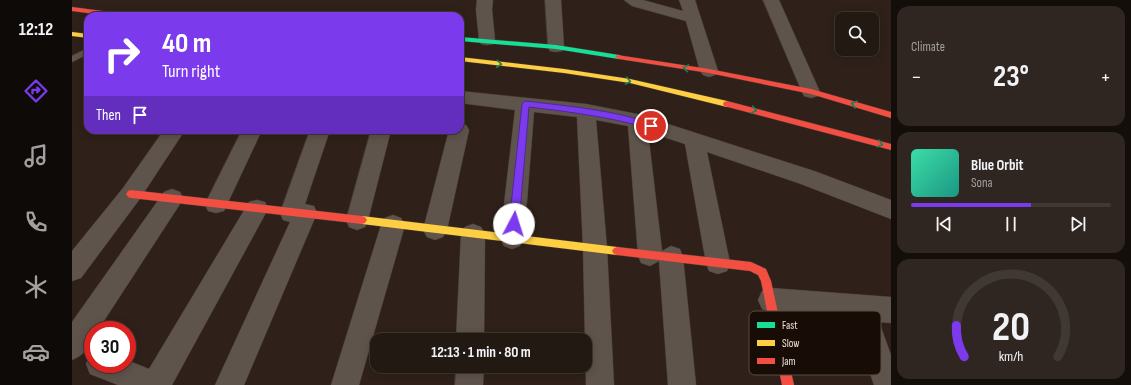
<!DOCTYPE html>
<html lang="en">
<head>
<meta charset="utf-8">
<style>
	:root { --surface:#231913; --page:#2f2621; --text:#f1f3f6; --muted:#a3a0a0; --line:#403833; --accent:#7c3aed }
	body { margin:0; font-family:"Sofia Sans Condensed",sans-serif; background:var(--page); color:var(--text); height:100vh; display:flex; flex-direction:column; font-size:15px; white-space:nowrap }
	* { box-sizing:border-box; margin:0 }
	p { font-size:13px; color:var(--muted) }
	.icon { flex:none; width:22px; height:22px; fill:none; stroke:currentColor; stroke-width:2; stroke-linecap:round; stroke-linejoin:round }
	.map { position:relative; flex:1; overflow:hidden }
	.drawer { display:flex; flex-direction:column; gap:6px; padding:6px; background:#130e0a; width:240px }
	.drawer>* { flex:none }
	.top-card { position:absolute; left:12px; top:12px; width:380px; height:122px; border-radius:12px; box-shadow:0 2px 10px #0003,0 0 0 1px var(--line); background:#7c3aed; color:#fff; overflow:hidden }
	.buttons { position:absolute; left:763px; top:12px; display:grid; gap:8px }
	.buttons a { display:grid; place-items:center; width:44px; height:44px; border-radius:8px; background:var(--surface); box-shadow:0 2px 10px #0003,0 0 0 1px var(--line); font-size:20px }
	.speed { position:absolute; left:12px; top:321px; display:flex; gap:8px; font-size:20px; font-weight:700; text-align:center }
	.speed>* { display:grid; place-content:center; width:52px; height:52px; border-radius:50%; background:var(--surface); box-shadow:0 2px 10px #0003,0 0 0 1px var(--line); line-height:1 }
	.speed .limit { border:6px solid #d22; background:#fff; color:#111 }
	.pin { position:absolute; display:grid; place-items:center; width:34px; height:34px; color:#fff; margin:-17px; border:2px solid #fff; border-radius:50%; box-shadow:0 1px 4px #0007 }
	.me { position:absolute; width:44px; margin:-22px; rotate:5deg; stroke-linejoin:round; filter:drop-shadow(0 0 3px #0008) }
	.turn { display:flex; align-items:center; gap:14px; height:84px; padding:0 12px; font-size:18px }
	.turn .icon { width:52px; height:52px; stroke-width:2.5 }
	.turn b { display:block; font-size:28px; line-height:34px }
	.then { display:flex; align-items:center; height:38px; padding:0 12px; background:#0003; gap:8px; font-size:15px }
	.big { font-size:30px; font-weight:700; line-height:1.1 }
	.drawer .tile { flex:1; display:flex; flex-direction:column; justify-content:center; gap:6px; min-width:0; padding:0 14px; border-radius:12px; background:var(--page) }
	.drawer .dial { align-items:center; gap:0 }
	.dial svg { height:104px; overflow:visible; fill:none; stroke:var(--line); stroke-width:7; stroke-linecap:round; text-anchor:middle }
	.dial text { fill:var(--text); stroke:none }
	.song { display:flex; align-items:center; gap:12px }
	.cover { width:48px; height:48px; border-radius:6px; background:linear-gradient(135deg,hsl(160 70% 55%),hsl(170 70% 35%)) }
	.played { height:4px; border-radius:2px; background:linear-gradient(90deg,var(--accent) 60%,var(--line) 60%) }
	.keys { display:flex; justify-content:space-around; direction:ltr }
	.heat { display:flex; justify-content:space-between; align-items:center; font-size:22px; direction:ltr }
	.trip { position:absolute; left:298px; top:333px; width:222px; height:40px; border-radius:12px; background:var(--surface); box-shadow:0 2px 10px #0003,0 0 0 1px var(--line); font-weight:700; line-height:40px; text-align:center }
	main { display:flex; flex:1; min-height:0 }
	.tabs { display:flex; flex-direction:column; width:72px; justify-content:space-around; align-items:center; background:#0e0a08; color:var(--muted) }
	.tabs .icon { width:28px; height:28px }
	.tabs .current { color:var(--accent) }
	.tabs b { font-size:18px; color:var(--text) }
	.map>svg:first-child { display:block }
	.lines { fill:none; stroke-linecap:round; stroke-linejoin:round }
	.lane-casing { stroke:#473b35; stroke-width:1 }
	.street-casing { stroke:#473b35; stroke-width:1 }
	.fast-casing { stroke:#473b35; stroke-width:1 }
	.slow-casing { stroke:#473b35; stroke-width:1 }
	.jam-casing { stroke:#473b35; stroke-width:1 }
	.lane { fill:#5f544c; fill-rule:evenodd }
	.street { fill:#5f544c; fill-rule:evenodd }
	.fast { fill:#16e098; fill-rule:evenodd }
	.slow { fill:#ffcf43; fill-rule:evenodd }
	.jam { fill:#f24e42; fill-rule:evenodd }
	.oneway { stroke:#178156 }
	.route { fill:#7c3aed; stroke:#51269a }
	.key { fill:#180c06; stroke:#5a4c45; stroke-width:1 }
	.key-label { font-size:11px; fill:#f4e2d8 }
</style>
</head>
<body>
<main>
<nav class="tabs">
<b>12:12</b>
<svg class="icon current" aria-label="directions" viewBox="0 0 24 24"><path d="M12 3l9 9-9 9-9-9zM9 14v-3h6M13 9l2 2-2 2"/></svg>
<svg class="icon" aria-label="music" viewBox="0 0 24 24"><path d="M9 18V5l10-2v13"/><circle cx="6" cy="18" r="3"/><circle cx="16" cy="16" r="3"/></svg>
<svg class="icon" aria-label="phone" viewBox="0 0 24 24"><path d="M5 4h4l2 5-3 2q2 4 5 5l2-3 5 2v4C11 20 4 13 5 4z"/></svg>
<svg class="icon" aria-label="climate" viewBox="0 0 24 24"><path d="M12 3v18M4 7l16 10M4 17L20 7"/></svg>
<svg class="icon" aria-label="car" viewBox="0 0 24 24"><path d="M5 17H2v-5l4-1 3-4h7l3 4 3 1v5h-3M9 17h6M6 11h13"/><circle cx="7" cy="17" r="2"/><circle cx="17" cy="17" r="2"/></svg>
</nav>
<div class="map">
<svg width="819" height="385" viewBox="0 0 819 385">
	<rect width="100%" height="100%" fill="#2f2119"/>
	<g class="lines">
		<defs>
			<path id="lane" d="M16,48v6l-16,8v-6z"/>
			<path id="street" d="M405,0h16l-1,10 3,30 -2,4 -6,1 -6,-1 -2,-4 -3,-30z
				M473,0h16l3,47 -2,4 -6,1 -6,-1 -2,-4z
				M552,0h19l40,11 -4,-11h16l23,71 -3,4 -6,2 -6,-2 -3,-4 -14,-50 -54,-15z
				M691,0h16l41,92 -2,4 -7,2 -7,-2 -2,-4z
				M388,91l126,13 51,10 180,58 74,28v19l-90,-35 -94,-32 23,111 -3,8 -9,3 -9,-3 -3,-8 -21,-119 -37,-12 14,119 9,-5 9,3 3,8 13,128h-28l-9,-124 -9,5 -9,-3 -3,-8 -10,-129 -32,-6 11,128 7,137h-28l-3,-137 -6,-131 -43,-5 -10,127 -4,7 -8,3 -8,-3 -4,-7 15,-129 -55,-7z
				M388,123l6,2 3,5 -22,100 -4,7 -8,3 -8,-3 -4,-7 26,-100h11z
				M92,130h21l-46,70 -58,78 -9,3v-30l51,-63z
				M170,130h20l-38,81 -8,2 -8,-2 -3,-7z
				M238,130h20l-25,74 9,2 3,7 -73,172h-29l75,-163 -7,-2 -3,-7z
				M299,130h20l-23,90 -3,7 -8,3 -8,-3 -3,-7z
				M100,189l8,3 3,6 -3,6 -82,126h-5c0,14 -8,25 -21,30v-38l92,-130z
				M185,200l8,2 3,7 -96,176h-54l-28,-11 -4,-10 4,-10 3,-1v11h34v-4l22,9 100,-167z
				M321,215l8,3 4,7 -46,160h-28l50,-160 4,-7z
				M401,224l8,3 4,7 -1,106h-28l5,-106 4,-7z
				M699,288l120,9v26l-12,-1 12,33v30h-17l-23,-66 -80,-7 -9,-3 -4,-9 4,-9z
				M384,366h28l-1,19h-28z"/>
			<path id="fast" d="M388,37l96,8 63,10 4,2 -4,2 -63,-10 -96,-8z"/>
			<path id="slow" d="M0,32l16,2v4l-16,-2z
				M388,57l104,12 66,10 97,22 4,3 -4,3 -97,-24 -66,-10 -104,-12z
				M290,216l255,31 3,1 2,3 -2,3 -3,1 -255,-31 -3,-1 -2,-3 2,-3z"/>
			<path id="jam" d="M0,7l53,7 3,2h-18l-38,-5z
				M545,55l92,14 102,20 80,23v6l-80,-24 -102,-21 -90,-14 -4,-2z
				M655,101l164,43v6l-167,-44 -1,-2 1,-2z
				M59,190l231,26 3,1 2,3 -2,3 -3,1 -231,-26 -3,-1 -2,-3 2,-3z
				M545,247l134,15 15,7 5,12 23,104h-12l-21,-104 -3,-6 -8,-4 -133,-16 -3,-1 -2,-3 2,-3z"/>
		</defs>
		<use href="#lane" class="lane-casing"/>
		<use href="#street" class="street-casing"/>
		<use href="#fast" class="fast-casing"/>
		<use href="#slow" class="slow-casing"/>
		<use href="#jam" class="jam-casing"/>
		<use href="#lane" class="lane"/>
		<use href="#street" class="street"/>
		<use href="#fast" class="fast"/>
		<use href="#slow" class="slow"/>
		<use href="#jam" class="jam"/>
	</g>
	<defs><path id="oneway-chevron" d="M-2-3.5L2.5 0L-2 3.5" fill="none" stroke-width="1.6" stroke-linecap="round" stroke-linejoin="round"/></defs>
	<g class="oneway">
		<use href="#oneway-chevron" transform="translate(427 64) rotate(6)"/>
		<use href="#oneway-chevron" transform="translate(614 68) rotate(-171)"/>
		<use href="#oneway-chevron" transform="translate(556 81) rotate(10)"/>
		<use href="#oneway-chevron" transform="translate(782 104) rotate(-164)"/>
		<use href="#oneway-chevron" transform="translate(682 110) rotate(13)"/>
		<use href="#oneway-chevron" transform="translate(808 144) rotate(15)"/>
	</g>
	<path class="route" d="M453,101c44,5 88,9 129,23l1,2 -4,3c-40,-12 -81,-17 -122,-22l-10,117 -2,3h-6l-2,-3 13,-120z"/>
	<rect x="677" y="311" width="132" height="64" rx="6" class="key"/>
	<rect x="685" y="322" width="18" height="6" fill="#16e098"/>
	<rect x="685" y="340" width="18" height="6" fill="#ffcf43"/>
	<rect x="685" y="358" width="18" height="6" fill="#f24e42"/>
	<g class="key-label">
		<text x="710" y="329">Fast</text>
		<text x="710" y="347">Slow</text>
		<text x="710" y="365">Jam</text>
	</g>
</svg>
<div class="buttons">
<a><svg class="icon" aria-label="search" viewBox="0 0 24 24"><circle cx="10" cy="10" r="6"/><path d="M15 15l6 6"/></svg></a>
</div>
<div class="speed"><div class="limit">30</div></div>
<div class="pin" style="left:579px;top:126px;background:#d93025"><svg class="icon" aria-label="arrive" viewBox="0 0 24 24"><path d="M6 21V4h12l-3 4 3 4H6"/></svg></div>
<svg class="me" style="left:442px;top:224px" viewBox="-20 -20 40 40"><circle r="19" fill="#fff"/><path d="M0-13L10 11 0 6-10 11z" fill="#7c3aed"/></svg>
<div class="trip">12:13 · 1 min · 80 m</div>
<div class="top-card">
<div class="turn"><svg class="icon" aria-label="right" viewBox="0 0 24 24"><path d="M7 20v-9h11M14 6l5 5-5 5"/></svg><div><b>40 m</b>Turn right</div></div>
<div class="then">Then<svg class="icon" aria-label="arrive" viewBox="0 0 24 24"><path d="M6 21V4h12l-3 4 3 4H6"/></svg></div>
</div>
</div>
<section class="drawer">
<div class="tile"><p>Climate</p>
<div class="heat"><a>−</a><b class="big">23°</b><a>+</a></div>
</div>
<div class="tile">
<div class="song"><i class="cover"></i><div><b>Blue Orbit</b><p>Sona</p></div></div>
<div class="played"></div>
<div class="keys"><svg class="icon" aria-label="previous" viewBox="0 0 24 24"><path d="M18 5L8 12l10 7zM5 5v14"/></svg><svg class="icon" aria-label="pause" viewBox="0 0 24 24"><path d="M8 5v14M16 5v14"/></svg><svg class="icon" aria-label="next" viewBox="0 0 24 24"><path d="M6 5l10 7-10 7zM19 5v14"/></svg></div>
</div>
<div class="tile dial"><svg viewBox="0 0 100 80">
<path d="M14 69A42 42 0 1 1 86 69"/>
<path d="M14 69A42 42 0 0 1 8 45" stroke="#7c3aed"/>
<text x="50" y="56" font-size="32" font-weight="700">20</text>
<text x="50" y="72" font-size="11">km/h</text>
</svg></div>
</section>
</main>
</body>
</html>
